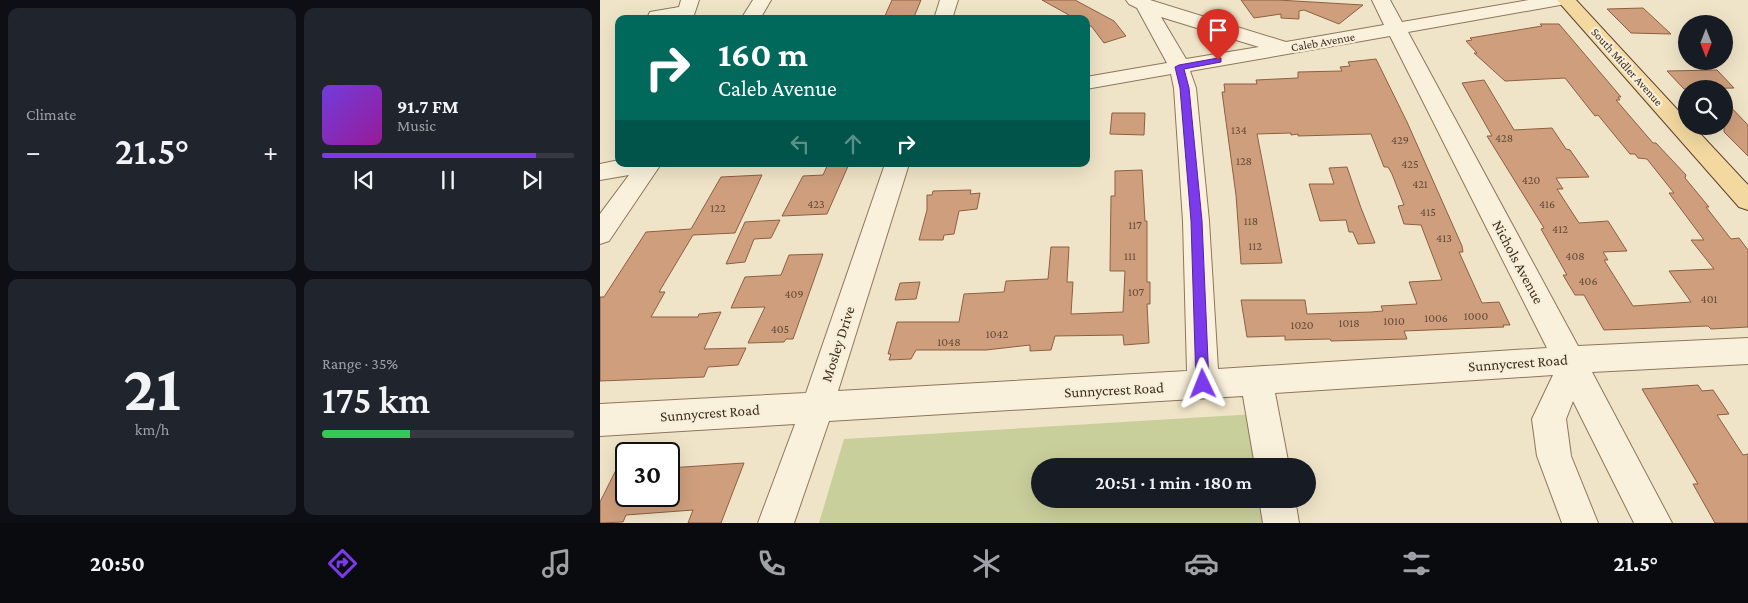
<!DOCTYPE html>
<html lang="en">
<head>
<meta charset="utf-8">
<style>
	:root { --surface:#171b24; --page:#20242c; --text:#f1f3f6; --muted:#9ea1a6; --line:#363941; --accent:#7c3aed }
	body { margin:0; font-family:"Crimson Pro",serif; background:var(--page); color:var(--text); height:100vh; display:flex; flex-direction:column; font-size:19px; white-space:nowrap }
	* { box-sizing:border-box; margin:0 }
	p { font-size:16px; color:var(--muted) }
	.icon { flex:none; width:28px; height:28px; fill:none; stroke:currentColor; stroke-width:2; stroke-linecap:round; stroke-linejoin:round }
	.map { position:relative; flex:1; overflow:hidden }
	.panel { display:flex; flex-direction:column; gap:8px; padding:8px; background:#0d0f14; width:600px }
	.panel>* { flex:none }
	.guide { position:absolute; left:15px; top:15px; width:475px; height:152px; border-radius:10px; box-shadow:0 5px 20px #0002; background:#00695c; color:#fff; overflow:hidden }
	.needle { width:32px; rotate:180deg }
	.controls { position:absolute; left:1078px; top:15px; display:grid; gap:10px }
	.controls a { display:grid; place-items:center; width:55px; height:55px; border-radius:50%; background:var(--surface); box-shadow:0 5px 20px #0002; font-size:25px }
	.speed { position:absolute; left:15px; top:442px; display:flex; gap:10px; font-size:25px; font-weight:700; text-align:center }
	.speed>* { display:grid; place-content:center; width:65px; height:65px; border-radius:50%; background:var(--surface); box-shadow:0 5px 20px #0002; line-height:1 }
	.speed .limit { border:2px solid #111; border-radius:8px; background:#fff; color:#111 }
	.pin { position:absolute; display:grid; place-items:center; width:42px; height:42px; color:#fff; margin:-51px -21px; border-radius:50% 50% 50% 0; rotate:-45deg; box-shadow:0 0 5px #0007 }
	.pin .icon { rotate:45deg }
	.me { position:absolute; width:55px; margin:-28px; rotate:358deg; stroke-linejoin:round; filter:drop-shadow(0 0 4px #0008) }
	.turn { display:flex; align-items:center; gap:18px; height:105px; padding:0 20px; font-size:22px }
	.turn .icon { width:65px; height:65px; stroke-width:2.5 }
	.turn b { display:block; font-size:35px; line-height:42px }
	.lanes { display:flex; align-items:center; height:48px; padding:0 20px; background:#0003; justify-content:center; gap:25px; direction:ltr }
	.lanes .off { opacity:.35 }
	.big { font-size:38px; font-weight:600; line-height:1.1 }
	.panel .tile { flex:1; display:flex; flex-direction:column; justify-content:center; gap:8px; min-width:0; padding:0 18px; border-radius:10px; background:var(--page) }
	.panel .dial { align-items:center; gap:0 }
	.dial b { font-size:65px; line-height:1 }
	.song { display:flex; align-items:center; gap:15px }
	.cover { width:60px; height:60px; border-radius:8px; background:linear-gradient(135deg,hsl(260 70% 55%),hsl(300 70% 35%)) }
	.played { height:5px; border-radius:2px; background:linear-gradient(90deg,var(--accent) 85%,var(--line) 85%) }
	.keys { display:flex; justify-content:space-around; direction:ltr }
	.heat { display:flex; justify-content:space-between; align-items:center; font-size:28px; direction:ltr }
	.charge { height:8px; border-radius:4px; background:linear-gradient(90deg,#34c759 35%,var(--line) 0) }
	.panel .tiles { flex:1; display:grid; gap:8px; grid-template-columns:repeat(2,1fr) }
	.trip { position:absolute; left:431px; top:458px; width:285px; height:50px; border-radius:25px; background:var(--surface); box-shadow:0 5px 20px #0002; font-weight:600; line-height:50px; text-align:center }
	.tabs { display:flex; height:80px; justify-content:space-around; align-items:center; background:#090b0e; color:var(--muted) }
	.tabs .icon { width:35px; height:35px }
	.tabs .on { color:var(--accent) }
	.tabs b { font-size:22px; color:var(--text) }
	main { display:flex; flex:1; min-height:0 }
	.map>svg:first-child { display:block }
	.green { fill:#c9cf9b }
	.building { fill:#cf9f7d; stroke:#8d5f41 }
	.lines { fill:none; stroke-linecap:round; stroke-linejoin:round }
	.minor-casing { stroke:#8d765c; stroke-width:2 }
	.major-casing { stroke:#5b4430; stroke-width:2 }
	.minor { fill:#faf1dc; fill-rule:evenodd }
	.major { fill:#f3d9a0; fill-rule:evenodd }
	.route { fill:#7c3aed; stroke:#51269a }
	.labels { text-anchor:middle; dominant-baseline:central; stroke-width:4.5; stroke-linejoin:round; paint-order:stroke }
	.far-street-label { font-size:12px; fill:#3d2e20; stroke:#f7eed8 }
	.number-label { font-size:12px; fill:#624a37 }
	.street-label { font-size:15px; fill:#3d2e20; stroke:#f7eed8 }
</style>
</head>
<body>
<main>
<section class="panel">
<div class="tiles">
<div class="tile"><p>Climate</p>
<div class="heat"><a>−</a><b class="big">21.5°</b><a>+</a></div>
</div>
<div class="tile">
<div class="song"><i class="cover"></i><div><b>91.7 FM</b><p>Music</p></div></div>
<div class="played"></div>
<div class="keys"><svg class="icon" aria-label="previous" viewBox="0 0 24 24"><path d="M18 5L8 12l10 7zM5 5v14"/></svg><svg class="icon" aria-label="pause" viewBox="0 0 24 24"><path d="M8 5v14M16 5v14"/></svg><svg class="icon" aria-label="next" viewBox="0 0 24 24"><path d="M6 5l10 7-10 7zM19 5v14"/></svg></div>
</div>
<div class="tile dial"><b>21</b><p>km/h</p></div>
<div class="tile"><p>Range · 35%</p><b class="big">175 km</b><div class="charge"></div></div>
</div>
</section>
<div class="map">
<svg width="1148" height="523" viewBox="0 0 1148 523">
	<rect width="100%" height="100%" fill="#f0e4c8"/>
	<path class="green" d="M655,414l8,52h-223v33h228l4,24h-453l25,-84z"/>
	<path class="building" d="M292,0h29l-7,17 -30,1z
		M442,0h33l39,21 12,15 -22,7 -12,-16 -6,-4v-4h-10z
		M641,0h37l85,5 -24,19 -35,-14 -5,1v8l-18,-1v-4l-27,4z
		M1043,8l28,26 -40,-1 -24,-24z
		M940,24h19l62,73h-3l2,3h-4l37,43h3l30,32 -1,3 24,29h-3l25,32 8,-1 9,12v77l-37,2 -3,-3 -104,4 -20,-35h-9l-12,-20h4l-26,-46 3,-1 -57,-92h5l-30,-53 22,-3 30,50 38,-2 14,21 4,1 19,27 -33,1 7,11h-6l22,34 29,-2 19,30 -24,1 5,8h-4l29,46 58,-4 -22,-31 45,-2 -23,-29h13l-35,-47h5l-27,-34 -9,-1 -3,-4h-5l-32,-39 -3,1 -30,-38 -60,3 -31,-28h3l-11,-12 6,-1 -2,-2 72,-12z
		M776,59l31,63 55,124 1,6h-4l23,51 17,-1 11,23h-7l1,2 -100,4 3,8 -76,2 -1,-2 -45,1v-4l-38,1 -6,-37h64l2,14 64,-2 12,-1 -2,-5 36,-2 -8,-22 33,-2 -21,-55 -17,-1 -6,-18 6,-1 -12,-31 -4,-7h-4l-13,-33 -73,2v-2l-7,1v-2l-34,1 25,129 -41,1 -5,-69 -14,-103h3l-1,-8h33l-1,-4 42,-2v-6l44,-1 -2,-4 10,-1 -2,-4z
		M1117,70l17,18 -50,1 -17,-18z
		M1124,100l24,25v31l-24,-24z
		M512,113h33l-1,22 -34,-1z
		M228,164h21l-22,50 -45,2 21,-40 20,-1z
		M747,167l14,41 14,35 -17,1 -5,-12h-4l-3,-12 -26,1 -11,-37h25l-5,-16z
		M542,170l3,51h2v61h3v22h-3l2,39 -25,2 -1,-10 -68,1 -4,14 -21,1v-6l-44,5h-70l-5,9 -22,1 2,-6h-3l9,-32h62l5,-28 40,-2 2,-11 42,-2 3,-32h18l-2,35h6l-2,32 52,-2 2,-41h-15l1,-75h4v-25z
		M162,175l-27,58 -42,2 -34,57h6l-14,25h47l1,-3 22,-2 -17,37 42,-1 -8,17 -30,2 -4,10 -104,4v-84h4l42,-65 45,-3 30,-52z
		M371,190l-1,4 10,-1 -3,16 -18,2 -5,23 -10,1 -1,5h-24l8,-30v-15h5l1,-4z
		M180,220l-9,18 -17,1 -9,23 -19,2 19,-42z
		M223,254l-30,85h-7l-2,3 -36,1 17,-36 -34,1 14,-31 36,-2 8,-20z
		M320,282l-4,17 -21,1 5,-17z
		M1098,385l4,6 11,-1 16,24 -12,1 26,40 5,-1v69h-33l-22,-39h5l-56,-95z
		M26,450v46h43v-28l75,-5 -23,60h-33l5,-13 -67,5 -3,7 -23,1v-21z"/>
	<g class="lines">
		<defs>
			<path id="minor" d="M81,0h18l-5,15 -20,4h-24l-2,-3 2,-4 29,-5z
				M153,0h18l-11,19h-19z
				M340,0h18l-6,19h-18z
				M526,0h24l136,42 98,-17 -12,-25h18l12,22 127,-22h40l-3,4 -6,1 -152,27 170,314 170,-8v26l-156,8 80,151h-38l-61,-122 -7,18 5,37 27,67h-36l-25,-67 -5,-37 21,-44 -278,18 14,73h-34l-12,-70 -414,25 -35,102h-36l37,-99 -195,12v-32l206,-11 79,-229h24l-71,227 349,-20 -4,-150 -9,-133 -3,-14 -85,15v-12l81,-14 -30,-55 -8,-4zM561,17l98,30 -73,12zM790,36l157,312 -329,21 -9,-148 -13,-133 -6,-17z
				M19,160v4h42l-52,77 -9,3v-30l29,-39 -29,5v-16z
				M659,499h36l4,24h-36z"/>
			<path id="major" d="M957,0h19l110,119v7h7l55,59v25l-9,-3z"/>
		</defs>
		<use href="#minor" class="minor-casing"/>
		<use href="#major" class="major-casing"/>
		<use href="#minor" class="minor"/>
		<use href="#major" class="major"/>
	</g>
	<path class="route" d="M618,58h3v4l-37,7 5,19 13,133 7,163 -1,5 -5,1 -5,-1 -2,-5 -5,-163 -11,-133 -5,-21 4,-2z"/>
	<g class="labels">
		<g class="far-street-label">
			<text transform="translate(723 42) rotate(-10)">Caleb Avenue</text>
			<text transform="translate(1027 67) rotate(48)">South Midler Avenue</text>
		</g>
		<g class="number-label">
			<text x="639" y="130">134</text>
			<text x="904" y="138">428</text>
			<text x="800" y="140">429</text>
			<text x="644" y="161">128</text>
			<text x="810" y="164">425</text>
			<text x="931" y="180">420</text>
			<text x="820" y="184">421</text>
			<text x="216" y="204">423</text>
			<text x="947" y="204">416</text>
			<text x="118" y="208">122</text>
			<text x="828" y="212">415</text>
			<text x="651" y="221">118</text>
			<text x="535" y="225">117</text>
			<text x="960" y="229">412</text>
			<text x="844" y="238">413</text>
			<text x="655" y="246">112</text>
			<text x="530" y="256">111</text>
			<text x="975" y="256">408</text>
			<text x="988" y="281">406</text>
			<text x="536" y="292">107</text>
			<text x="194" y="294">409</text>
			<text x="1109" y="299">401</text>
			<text x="876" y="316">1000</text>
			<text x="836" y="318">1006</text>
			<text x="794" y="321">1010</text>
			<text x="749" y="323">1018</text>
			<text x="702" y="325">1020</text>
			<text x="180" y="329">405</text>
			<text x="397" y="334">1042</text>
			<text x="349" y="342">1048</text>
		</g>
		<g class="street-label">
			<text transform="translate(918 262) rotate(62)">Nichols Avenue</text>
			<text transform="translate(238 344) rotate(-72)">Mosley Drive</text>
			<text transform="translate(918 363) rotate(-4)">Sunnycrest Road</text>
			<text transform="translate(514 390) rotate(-3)">Sunnycrest Road</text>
			<text transform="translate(110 413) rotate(-4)">Sunnycrest Road</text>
		</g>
	</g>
</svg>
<div class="controls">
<a><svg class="needle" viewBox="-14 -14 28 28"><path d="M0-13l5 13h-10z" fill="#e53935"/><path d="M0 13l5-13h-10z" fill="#9ea1a6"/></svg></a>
<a><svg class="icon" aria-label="search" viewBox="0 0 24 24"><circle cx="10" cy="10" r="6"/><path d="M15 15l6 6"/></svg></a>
</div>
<div class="speed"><div class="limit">30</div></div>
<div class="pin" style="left:618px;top:60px;background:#d93025"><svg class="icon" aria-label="arrive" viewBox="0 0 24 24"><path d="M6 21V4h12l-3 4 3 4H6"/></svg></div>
<svg class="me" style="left:603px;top:384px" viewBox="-20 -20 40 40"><path d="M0-17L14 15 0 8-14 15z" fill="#7c3aed" stroke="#fff" stroke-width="4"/></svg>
<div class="trip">20:51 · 1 min · 180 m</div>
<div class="guide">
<div class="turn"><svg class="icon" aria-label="right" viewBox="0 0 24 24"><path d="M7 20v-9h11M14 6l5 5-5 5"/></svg><div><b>160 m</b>Caleb Avenue</div></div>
<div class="lanes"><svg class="icon off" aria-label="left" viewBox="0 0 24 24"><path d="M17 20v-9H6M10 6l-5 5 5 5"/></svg><svg class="icon off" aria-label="ahead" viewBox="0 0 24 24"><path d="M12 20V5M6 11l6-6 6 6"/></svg><svg class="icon" aria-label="right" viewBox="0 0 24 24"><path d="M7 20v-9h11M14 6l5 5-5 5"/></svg></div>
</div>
</div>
</main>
<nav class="tabs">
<b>20:50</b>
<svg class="icon on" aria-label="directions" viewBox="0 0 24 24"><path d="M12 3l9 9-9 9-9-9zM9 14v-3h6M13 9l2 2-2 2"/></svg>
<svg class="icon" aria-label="music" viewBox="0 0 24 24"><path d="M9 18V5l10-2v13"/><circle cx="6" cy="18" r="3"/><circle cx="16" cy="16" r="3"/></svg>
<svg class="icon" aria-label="phone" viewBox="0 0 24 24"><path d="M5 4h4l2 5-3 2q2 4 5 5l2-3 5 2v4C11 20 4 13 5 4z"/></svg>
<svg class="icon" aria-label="climate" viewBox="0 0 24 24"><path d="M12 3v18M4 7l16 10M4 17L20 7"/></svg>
<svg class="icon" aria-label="car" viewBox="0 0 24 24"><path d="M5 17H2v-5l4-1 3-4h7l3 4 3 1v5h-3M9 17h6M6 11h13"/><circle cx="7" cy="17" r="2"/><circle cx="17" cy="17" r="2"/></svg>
<svg class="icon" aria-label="filters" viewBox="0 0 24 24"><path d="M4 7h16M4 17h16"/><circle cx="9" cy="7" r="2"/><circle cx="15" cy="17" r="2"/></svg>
<b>21.5°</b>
</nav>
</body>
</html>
